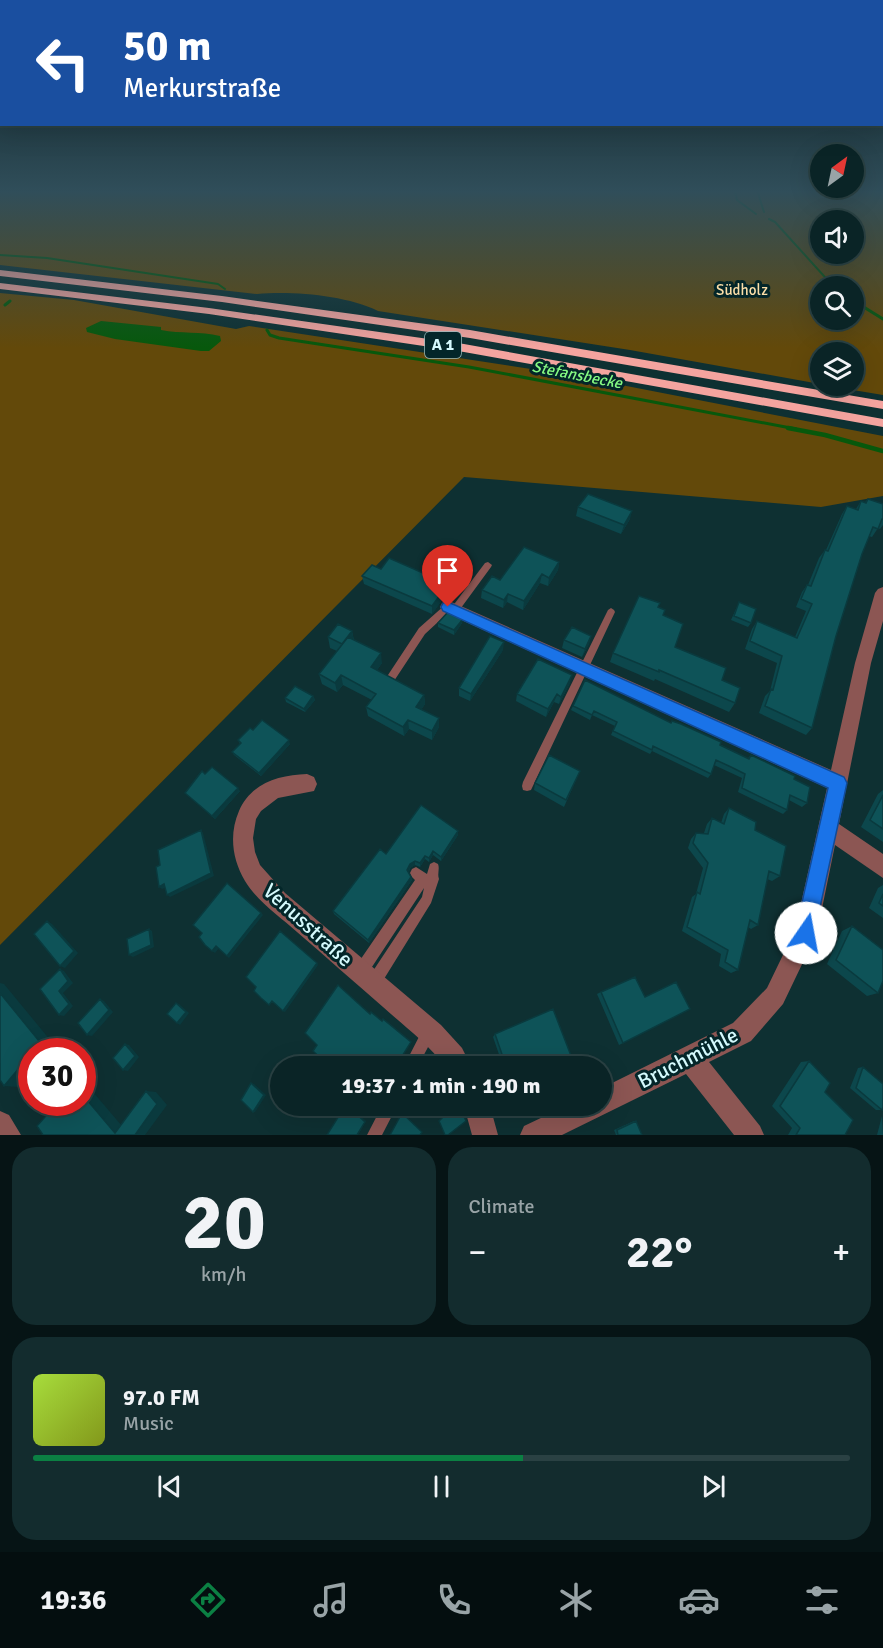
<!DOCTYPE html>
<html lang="en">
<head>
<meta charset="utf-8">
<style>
	:root { --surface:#0a2426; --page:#132c2e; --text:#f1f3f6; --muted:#99a4a7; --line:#2a4143; --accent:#0b8043 }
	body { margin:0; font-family:Signika,sans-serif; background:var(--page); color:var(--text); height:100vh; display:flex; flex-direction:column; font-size:22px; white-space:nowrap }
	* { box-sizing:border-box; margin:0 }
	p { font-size:20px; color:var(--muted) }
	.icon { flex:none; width:33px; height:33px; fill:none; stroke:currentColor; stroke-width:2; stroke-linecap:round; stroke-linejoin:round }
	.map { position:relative; height:1135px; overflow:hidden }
	.drawer { display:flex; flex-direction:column; gap:12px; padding:12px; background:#061415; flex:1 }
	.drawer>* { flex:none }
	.guide { position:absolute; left:0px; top:0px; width:884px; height:126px; box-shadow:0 6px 24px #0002,0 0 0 2px var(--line); background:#1a4fa0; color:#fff; overflow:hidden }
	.needle { width:39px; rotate:33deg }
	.fabs { position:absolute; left:810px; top:144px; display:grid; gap:12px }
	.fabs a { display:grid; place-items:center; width:54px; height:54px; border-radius:50%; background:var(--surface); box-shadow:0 6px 24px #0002,0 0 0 2px var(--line); font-size:30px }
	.speed { position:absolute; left:18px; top:1038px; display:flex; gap:12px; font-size:30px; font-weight:700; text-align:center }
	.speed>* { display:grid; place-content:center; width:78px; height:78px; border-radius:50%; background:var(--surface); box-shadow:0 6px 24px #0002,0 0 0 2px var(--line); line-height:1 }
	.speed .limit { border:9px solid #d22; background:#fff; color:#111 }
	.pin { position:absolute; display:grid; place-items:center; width:51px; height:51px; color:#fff; margin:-62px -26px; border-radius:50% 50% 50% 0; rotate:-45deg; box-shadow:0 0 6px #0007 }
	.pin .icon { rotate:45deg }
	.me { position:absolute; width:66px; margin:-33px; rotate:12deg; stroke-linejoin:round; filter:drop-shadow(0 0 4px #0008) }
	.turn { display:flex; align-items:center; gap:21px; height:126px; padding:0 24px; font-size:27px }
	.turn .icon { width:78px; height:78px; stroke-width:2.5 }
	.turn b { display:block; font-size:42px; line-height:51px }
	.big { font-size:45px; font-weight:700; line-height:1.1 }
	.drawer .card { flex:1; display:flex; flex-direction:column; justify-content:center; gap:9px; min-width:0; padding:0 21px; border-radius:24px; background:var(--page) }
	.drawer .dial { align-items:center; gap:0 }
	.dial b { font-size:78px; line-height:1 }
	.song { display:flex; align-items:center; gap:18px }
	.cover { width:72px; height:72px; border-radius:9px; background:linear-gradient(135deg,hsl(80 70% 55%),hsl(70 70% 35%)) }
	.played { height:6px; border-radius:3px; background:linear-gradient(90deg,var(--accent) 60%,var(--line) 60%) }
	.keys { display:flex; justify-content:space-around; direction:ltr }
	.heat { display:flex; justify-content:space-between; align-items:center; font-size:33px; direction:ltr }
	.drawer .tiles { flex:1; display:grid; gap:12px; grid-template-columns:1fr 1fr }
	.card:last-child { grid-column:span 2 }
	.trip { position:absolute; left:270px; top:1056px; width:342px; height:60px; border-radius:30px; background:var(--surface); box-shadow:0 6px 24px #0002,0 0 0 2px var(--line); font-weight:700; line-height:60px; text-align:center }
	.dock { display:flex; height:96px; justify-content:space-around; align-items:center; background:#040e0f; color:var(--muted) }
	.dock .icon { width:42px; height:42px }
	.dock .active { color:var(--accent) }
	.dock b { font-size:27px; color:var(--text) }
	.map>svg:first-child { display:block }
	.green { fill:#63490a; fill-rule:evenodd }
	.water { fill:#07580c }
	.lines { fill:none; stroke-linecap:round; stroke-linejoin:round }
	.stream-far2 { stroke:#07580c; stroke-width:2 }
	.stream-far1 { stroke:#07580c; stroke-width:3 }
	.stream { stroke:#07580c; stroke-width:4.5 }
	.lane { fill:#8c5653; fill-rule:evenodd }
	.street { fill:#8c5653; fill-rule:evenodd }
	.highway { fill:#f4a49f; fill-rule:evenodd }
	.wall { fill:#0c474c }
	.shaded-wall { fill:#0a3a3e }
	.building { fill:#0e5358; stroke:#0a3a3e; stroke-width:1.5 }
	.route { fill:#1a73e8; stroke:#114b97; stroke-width:1.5 }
	.labels { text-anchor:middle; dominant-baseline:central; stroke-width:6; stroke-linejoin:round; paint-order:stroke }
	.far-park-label { font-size:15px; fill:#fcdfa9; stroke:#032629 }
	.shield { fill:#032629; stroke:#96babd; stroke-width:1.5 }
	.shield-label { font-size:16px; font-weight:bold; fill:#d5fafd }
	.far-water-label { font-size:16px; font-style:italic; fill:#85f982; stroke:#032629 }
	.near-street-label { font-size:21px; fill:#d5fafd; stroke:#032629 }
</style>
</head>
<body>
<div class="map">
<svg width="883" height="1135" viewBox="0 0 883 1135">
	<rect width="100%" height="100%" fill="#0e3032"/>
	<path class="green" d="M0,190h883v205l-54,-9h25v-34h-34v32l-190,-34 -252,-39c-33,-16 -85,-20 -121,-17l-257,-29zM820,220h34v34h-34zM820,286h34v34h-34z
		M0,293l74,7 162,29 13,-3 321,49 313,61v60l-62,11 -357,-30 -464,468z"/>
	<path class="water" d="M101,321l60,6v3c20,4 39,1 59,6l1,5 -12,10h-8l-86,-12 -28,-7 -1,-4z"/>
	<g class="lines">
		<path class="stream-far2" d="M735,190l2,10 19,14
			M757,190l7,22
			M769,219l6,3 58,64
			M0,255l47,3 171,26 7,5"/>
		<path class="stream-far1" d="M854,301l29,18
			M5,305l5,-4
			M267,330l3,5 9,3 190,29 327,62"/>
		<path class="stream" d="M788,428l37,7 58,16"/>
		<path class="lane" d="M488,562l4,3 -1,2 -33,45h-6l-1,-2 -26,24 -31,47 -3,1 -3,-1 -2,-3 2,-3 31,-47 26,-23h6l1,2 33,-44z
			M611,608l3,2 1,2 -84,178 -4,1 -4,-1 -1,-4 1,-4 84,-170 1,-2z
			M434,862l4,2c2,5 -1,10 1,15l-8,24 -52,84 -5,2 -5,-2 -2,-5 2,-5 53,-80 2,-9 -58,88 -5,1 -5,-1 -1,-5 1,-5 59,-86 -3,-3 -2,-4 2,-4 4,-2 11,7 3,-10z
			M429,1025l5,2 2,5 -18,34h-14l20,-39z
			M382,1106h15l-15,29h-15z"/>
		<path class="street" d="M883,587v34l-12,42 -32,161 44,30v24l-48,-33 -18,88 -34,71 -32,37 -42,21 51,64 4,9h-30l-48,-61 -124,61h-42l4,-9 42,-20h36v-18l131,-65 34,-35 28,-58 32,-142 -385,-177 -2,-4 2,-4 6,-2 6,2 377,167 24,-107 20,-70 3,-4z
			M307,774l7,3 3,7 -3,7 -36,7 -17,13 -5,8 -3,19 2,14 5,13 25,28 156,132 21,23 9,18h-26c-18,-23 -41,-40 -62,-59 -29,-25 -58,-51 -86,-75 -18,-16 -40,-31 -52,-51 -13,-22 -16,-47 -6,-70 12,-28 40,-36 68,-37z
			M464,1106h26l8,29h-26z
			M0,1111l9,4 12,20h-21z"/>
		<path class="highway" d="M0,270l222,26 248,34 413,71v8l-413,-71 -248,-36 -222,-26z
			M0,283l209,25 255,36 419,75v8l-419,-75 -255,-38 -209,-25z"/>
	</g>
	<path class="wall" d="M868,499l15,5v21l-3,4 -2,-1 -6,9 -3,-1 -7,18 -26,82 -24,92 -6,7 -47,-22 6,-17 5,-5 7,-28 -32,-14 7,-20 5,-8 38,16 11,-26 -10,-4 6,-15 5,-7h1l11,-27 6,-8h1l16,-36 5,-8 9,3 5,-8 4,1z
		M578,507l52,12 -9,15 -45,-18z
		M559,562l-1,8 -10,16 -8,-3 -17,27 -16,-8 -4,6 -22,-10 1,-8 18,-10z
		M381,569l67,15v8l-16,22 -68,-30 -2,-8z
		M739,602l12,21 -3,4 -17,-7z
		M658,607l5,8 12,32 47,33 13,23 -6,9 -74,-33 -1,2 -44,-19 3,-9z
		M463,619l-1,4 -8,12 -16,-8v-4z
		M352,631l2,9 28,23 -5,7 47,25 1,9 -4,6 18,8v9l-7,13 -23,-11 -5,7 -36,-20 -2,-9 6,-7 -29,-15 -6,7 -15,-8 -3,-10 18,-23 -7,-3 -2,-11z
		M591,636l-2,8 -7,13 -20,-9 2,-8z
		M503,650l-33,51 -11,-5v-8z
		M570,683l-11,21 -5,-2 -8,15 -30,-16 1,-7z
		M313,696l2,4 -10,12 -19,-10 -1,-4z
		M573,706l97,17 2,-2 76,37 3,-3 43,24 13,24 -5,4 -13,-7 -2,10 -4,4 -45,-22 4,-14 -28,-13 -3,9 -3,4 -56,-27 -2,3 -39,-19 4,-9 -23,-11 -2,5 -19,-10z
		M253,730l37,14 -29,32 -27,-21 -2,-3 8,-8 -2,-4z
		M580,771l-16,36 -30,-17 1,-7z
		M883,790v52l-22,-15 17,-33z
		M240,791l-25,28 -30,-26z
		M729,808l26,22 25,46 -8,5 -5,-2 -9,46 -7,4 -3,-2 -10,43 -7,3 -12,-7 2,-12 -39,-23 10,-34 4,-3 7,-26 -15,-20 3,-9 5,-6h8l3,-9 5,-6 9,5 3,-9z
		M458,831v4l-17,26 -8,-6 -4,7 -4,-3 -5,8 -5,-2 -5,3 -1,4 2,5 1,3 -43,63 -35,-29 -1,-3z
		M883,885v33l-14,-10 9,-20z
		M852,926l26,67 -11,3 -40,-32 15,-33z
		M601,992l22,51 -4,2 -22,-51z
		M495,1034l80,32h-72l-10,-29z
		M809,1061l16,31 20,43h-57l4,-7 -20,-22 29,-44z
		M863,1067l19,43h-6l-26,-22 8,-20z
		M882,1116l1,19h-6z
		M634,1121h2l6,14h-26l-2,-5z"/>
	<path class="shaded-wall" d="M632,511l-2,8 -9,15 3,-9z
		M559,562l-1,8 -10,16 1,-8z
		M542,574l-2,9 -17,27 1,-9z
		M448,584v8l-16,22v-8z
		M508,594l-1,8 -4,6 1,-8z
		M463,619l-1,4 -8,12v-5z
		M352,631l2,11 -10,13 -2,-11z
		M591,636l-2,8 -7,13 3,-8z
		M504,642l-1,8 -33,51 1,-7z
		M381,653l1,10 -10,14 -1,-10z
		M341,675l2,10 -6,7 -2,-9z
		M572,675l-2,8 -11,21 2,-7z
		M557,694l-3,8 -8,15 2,-8z
		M424,695l1,9 -8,12 -1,-9z
		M313,696l2,4 -10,12 -1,-3z
		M439,718v9l-7,13v-9z
		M408,720l1,9 -5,7 -1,-9z
		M289,740l1,4 -29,32 -2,-3z
		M238,788l2,3 -25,28 -3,-3z
		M201,830l2,3 11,43 -44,21 -3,-2z
		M458,831v4l-17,26v-4z
		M433,851v4l-4,7v-4z
		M425,856v3l-5,8v-4z
		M415,861v4l-5,3 -2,6 -1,-4 3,-6z
		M411,877l1,3 -43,63 -1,-3z
		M164,884l3,3 -5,2 -3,-2z
		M261,913l2,2 -34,43 -2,-2z
		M47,921l5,3 26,29 -13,15 -5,-2z
		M149,929l3,2 2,16 -21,10 -4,-2z
		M216,946l3,2 -4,5 -3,-2z
		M317,963l1,2 -33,47 -2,-1z
		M60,969l4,2 9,12 -10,10 10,13 -9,10 -5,-1z
		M0,983l4,1 56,68h-12l-48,-59z
		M100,999l4,2 9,11 -21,24 -5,-1z
		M176,1003l3,1 10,9 -9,12 -3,-2z
		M125,1044l4,1 10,12 -11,14 -5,-1z
		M20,1067l12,5 -13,15 -15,-1z
		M82,1079l45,53 -12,1 -33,-39z
		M251,1083l3,1 12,11 -11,17h-2z
		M146,1091l10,1 11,13 -22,30h-10z
		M348,1106h1l17,15 -8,14h-1z"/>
	<path class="building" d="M588,494l44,17 -8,14 -46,-18z
		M868,499l15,5v15h-1l-4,10 -5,-2 -11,27 -26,82 -24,92 -47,-22 6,-17 2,1 9,-34 -32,-15 7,-20 40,17 15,-34 -11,-5 6,-14 4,1 14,-36 3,1 19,-45 11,4 3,-9 5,2z
		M524,547l35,15 -10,16 -7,-4 -18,27 -16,-7 -4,6 -22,-10 10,-14 8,4z
		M389,558l59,26 -16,22 -70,-30 10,-11 9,4z
		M639,596l21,7 -2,4 7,3 -2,5 20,9 -8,23 51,21 -4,12 18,8 -5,15 -76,-33v2l-46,-19z
		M739,602l17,7 -5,14 -17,-7z
		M448,612l15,7 -9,11 -16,-7z
		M338,624l14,7 -10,13 -14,-7z
		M572,627l19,9 -6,13 -21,-9z
		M490,636l14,6 -33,52 -12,-6z
		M348,637l33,16 -10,14 53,28 -8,12 23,11 -7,13 -24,-11 -5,7 -37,-20 10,-13 -35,-19 -6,8 -16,-9z
		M538,659l34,16 -11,22 -4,-3 -9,15 -31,-15z
		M585,680l86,43 1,-2 9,3 40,18 -1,3 29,14 2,-4 44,21 -1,3 16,8 -3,16 -17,-8 -3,15 -45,-22 3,-14 -14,-7 -15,-7 -5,14 -58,-28 -1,4 -39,-19 4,-9 -23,-11 -2,4 -19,-9z
		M295,686l18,10 -9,13 -19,-11z
		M262,720l27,20 -30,33 -27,-21 9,-9 -3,-3 12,-12 3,2z
		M549,755l31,16 -14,29 -31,-17z
		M212,767l26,21 -26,28 -27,-23 17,-22 3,3z
		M883,795v34l-13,-9z
		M421,805l37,26 -17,26 -8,-6 -4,7 -4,-2 -5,7 -5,-2 -5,3 -3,6 4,7 -43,63 -35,-29 47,-62 6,5z
		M729,808l27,14 -1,8 31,16 -6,30 -11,-5 -11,54 -8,-5 -12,50 -13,-8 3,-12 -41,-23 10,-35 3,2 8,-31 -15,-20 3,-10 12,1 4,-16 12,6z
		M201,830l10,43 -44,22 -3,-11 -5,3 -3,-20 4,-2 -2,-15z
		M227,883l34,30 -34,43 -11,-10 -4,5 -7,-6 -6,-8 3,-4 -9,-8z
		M883,894v12l-4,-3z
		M47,921l27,30 -14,15 -26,-32z
		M852,926l31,24v31l-5,12 -42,-33z
		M149,929l2,16 -22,10 -2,-16z
		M280,931l37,32 -34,48 -11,-10 -3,4 -8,-7 -7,-7 2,-4 -10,-10z
		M60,969l8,12 -9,10 10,13 -10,11 -19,-26z
		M635,977l10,20 31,-15 14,27 -67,34 -22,-51z
		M338,985l32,29 1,-2 11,9 1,-2 28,23 -15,24h-57l-6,-5 -4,5 -16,-15 4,-6 -12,-12z
		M0,993l48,59h-16v30l-12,-15 -16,19 -4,-6z
		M100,999l9,11 -22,25 -9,-12z
		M176,1003l10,9 -9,11 -10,-9z
		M553,1009l22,57h-69l-11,-32z
		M125,1044l10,12 -12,14 -10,-12z
		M430,1060l8,6h-11z
		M809,1061l21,22 -5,9 28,28 -8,15h-49l4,-7 -20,-22z
		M863,1067l20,17v23l-1,3 -26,-22z
		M251,1083l13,12 -11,17 -12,-12z
		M146,1091l11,13 -22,31h-92l-6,-9 15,-17 -5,-7h35v-8l33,39z
		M345,1106h3l17,16 -8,13h-30z
		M437,1106h22l7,15 -18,14h-3l-6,-14 3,-3z
		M402,1113l20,19 -2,3h-30z
		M636,1121l6,14h-24l-1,-5z"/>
	<linearGradient id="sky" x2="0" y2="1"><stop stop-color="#081a1c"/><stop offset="0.55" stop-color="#304e5a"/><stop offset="1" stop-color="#304e5a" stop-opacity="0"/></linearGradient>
	<rect width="883" height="348" fill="url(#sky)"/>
	<path class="route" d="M448,602l396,175 3,6 -34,157 -7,3 -8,-3 -3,-7 33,-145 -385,-177 -2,-4 2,-4z"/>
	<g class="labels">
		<g class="far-park-label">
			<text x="742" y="290">Südholz</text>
		</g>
		<rect class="shield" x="425" y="332" width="36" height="26" rx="4.5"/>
		<g class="shield-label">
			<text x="443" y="345">A 1</text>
		</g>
		<g class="far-water-label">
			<text transform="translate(577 375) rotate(11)">Stefansbecke</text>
		</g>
		<g class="near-street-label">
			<text transform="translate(308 925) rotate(42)">Venusstraße</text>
			<text transform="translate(688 1058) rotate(-27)">Bruchmühle</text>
		</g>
	</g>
</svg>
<div class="fabs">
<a><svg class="needle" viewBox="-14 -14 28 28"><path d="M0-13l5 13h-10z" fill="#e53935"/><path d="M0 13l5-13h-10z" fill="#99a4a7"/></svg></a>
<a><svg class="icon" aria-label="sound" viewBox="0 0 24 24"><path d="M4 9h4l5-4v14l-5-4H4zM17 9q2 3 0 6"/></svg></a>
<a><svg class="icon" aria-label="search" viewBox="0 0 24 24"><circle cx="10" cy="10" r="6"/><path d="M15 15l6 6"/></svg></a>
<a><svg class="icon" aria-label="layers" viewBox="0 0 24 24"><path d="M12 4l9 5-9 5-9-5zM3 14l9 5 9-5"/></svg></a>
</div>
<div class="speed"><div class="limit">30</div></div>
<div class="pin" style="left:448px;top:607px;background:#d93025"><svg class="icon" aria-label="arrive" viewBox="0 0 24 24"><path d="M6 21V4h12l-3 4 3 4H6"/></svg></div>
<svg class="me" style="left:806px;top:933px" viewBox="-20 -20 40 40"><circle r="19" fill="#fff"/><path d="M0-13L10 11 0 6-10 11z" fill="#1a73e8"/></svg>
<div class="trip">19:37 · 1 min · 190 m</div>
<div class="guide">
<div class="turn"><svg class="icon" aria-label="left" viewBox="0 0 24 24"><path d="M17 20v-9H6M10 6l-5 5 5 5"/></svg><div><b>50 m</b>Merkurstraße</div></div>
</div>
</div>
<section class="drawer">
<div class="tiles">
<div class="card dial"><b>20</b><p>km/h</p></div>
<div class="card"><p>Climate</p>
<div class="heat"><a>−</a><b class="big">22°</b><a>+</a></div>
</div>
<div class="card">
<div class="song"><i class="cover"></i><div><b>97.0 FM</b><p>Music</p></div></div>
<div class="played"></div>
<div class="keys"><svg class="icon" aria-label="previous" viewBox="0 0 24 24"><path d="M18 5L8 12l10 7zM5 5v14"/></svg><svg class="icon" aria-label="pause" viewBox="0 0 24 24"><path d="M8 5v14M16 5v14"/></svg><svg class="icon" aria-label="next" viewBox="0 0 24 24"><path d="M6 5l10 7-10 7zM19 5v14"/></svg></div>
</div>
</div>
</section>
<nav class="dock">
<b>19:36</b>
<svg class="icon active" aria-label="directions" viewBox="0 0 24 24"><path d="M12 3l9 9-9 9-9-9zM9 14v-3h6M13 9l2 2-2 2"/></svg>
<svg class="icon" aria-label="music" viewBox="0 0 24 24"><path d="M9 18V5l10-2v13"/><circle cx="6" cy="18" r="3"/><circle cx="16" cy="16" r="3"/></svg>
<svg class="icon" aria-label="phone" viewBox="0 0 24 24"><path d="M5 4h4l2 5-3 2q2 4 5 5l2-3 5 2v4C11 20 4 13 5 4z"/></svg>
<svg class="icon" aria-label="climate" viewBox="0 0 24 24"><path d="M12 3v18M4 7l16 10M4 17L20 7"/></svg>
<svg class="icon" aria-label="car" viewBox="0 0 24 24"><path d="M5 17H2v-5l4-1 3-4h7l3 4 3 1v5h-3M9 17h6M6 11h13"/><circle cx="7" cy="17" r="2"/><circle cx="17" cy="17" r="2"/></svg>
<svg class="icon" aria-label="filters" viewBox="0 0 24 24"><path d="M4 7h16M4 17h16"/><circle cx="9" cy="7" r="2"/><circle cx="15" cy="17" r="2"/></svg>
</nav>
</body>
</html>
